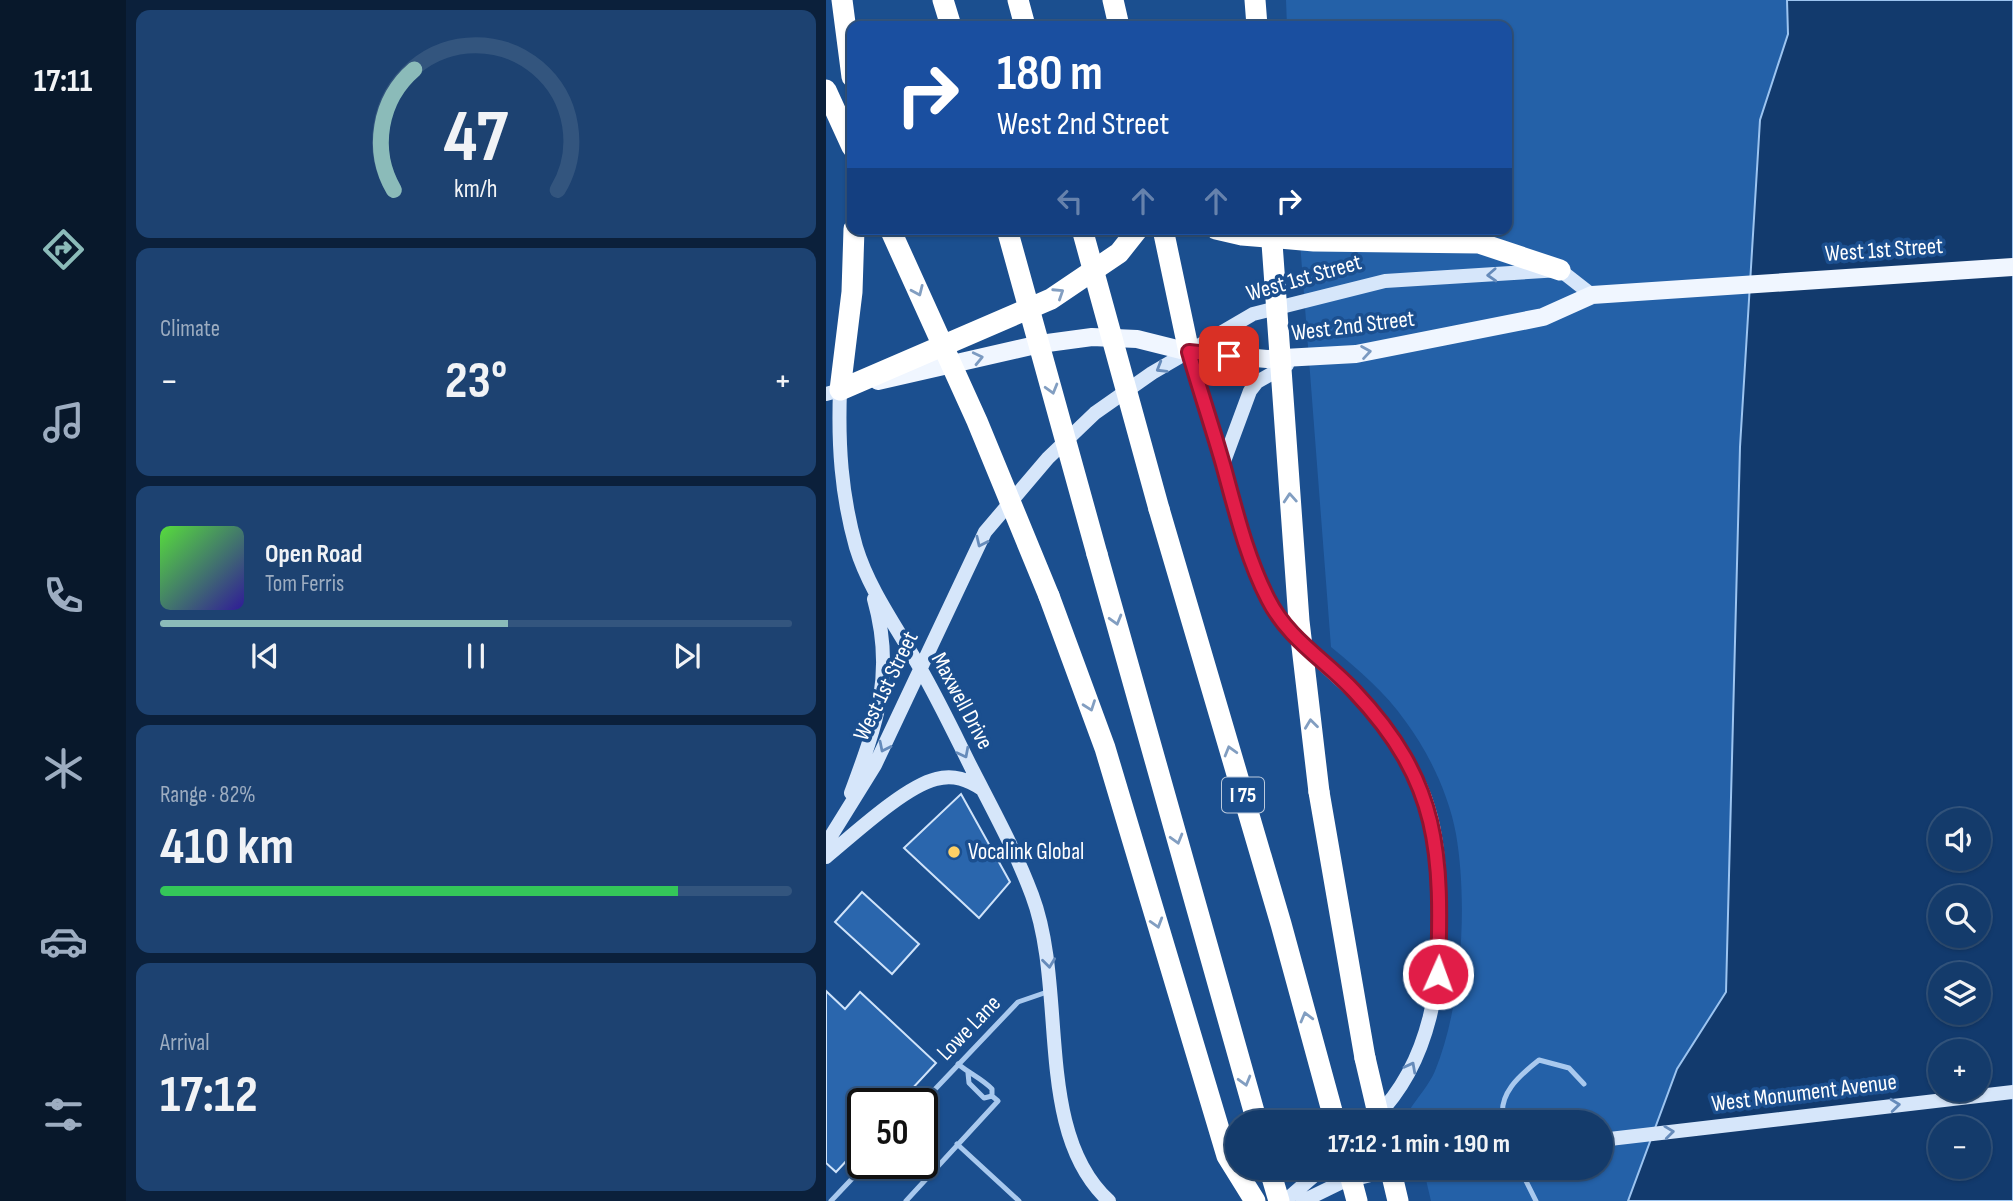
<!DOCTYPE html>
<html lang="en">
<head>
<meta charset="utf-8">
<style>
	:root { --surface:#143b6b; --page:#1d4271; --text:#f1f3f6; --muted:#9dadc1; --line:#33557e; --accent:#8bbbb9 }
	body { margin:0; font-family:"Sofia Sans Condensed",sans-serif; background:var(--page); color:var(--text); height:100vh; display:flex; flex-direction:column; font-size:26px; white-space:nowrap }
	* { box-sizing:border-box; margin:0 }
	p { font-size:23px; color:var(--muted) }
	.icon { flex:none; width:38px; height:38px; fill:none; stroke:currentColor; stroke-width:2; stroke-linecap:round; stroke-linejoin:round }
	.map { position:relative; flex:1; overflow:hidden }
	.side { display:flex; flex-direction:column; gap:10px; padding:10px; background:#0b203b; width:700px }
	.side>* { flex:none }
	.banner { position:absolute; left:21px; top:21px; width:665px; height:214px; border-radius:14px; box-shadow:0 2px 5px #0004,0 0 0 2px var(--line); background:#1a4fa0; color:#fff; overflow:hidden }
	.fabs { position:absolute; left:1102px; top:808px; display:grid; gap:14px }
	.fabs a { display:grid; place-items:center; width:63px; height:63px; border-radius:50%; background:var(--surface); box-shadow:0 2px 5px #0004,0 0 0 2px var(--line); font-size:35px }
	.speed { position:absolute; left:21px; top:1088px; display:flex; gap:14px; font-size:35px; font-weight:700; text-align:center }
	.speed>* { display:grid; place-content:center; width:91px; height:91px; border-radius:50%; background:var(--surface); box-shadow:0 2px 5px #0004,0 0 0 2px var(--line); line-height:1 }
	.speed .limit { border:4px solid #111; border-radius:10px; background:#fff; color:#111 }
	.pin { position:absolute; display:grid; place-items:center; width:60px; height:60px; color:#fff; margin:-30px; border-radius:14px; box-shadow:0 4px 10px #0006 }
	.me { position:absolute; width:77px; margin:-38px; rotate:2deg; stroke-linejoin:round; filter:drop-shadow(0 0 5px #0008) }
	.turn { display:flex; align-items:center; gap:24px; height:147px; padding:0 35px; font-size:32px }
	.turn .icon { width:91px; height:91px; stroke-width:2.5 }
	.turn b { display:block; font-size:49px; line-height:60px }
	.lanes { display:flex; align-items:center; height:66px; padding:0 35px; background:#0003; justify-content:center; gap:35px; direction:ltr }
	.lanes .off { opacity:.35 }
	.big { font-size:52px; font-weight:700; line-height:1.1 }
	.side .card { flex:1; display:flex; flex-direction:column; justify-content:center; gap:10px; min-width:0; padding:0 24px; border-radius:14px; background:var(--page) }
	.side .dial { align-items:center; gap:0 }
	.dial svg { height:182px; overflow:visible; fill:none; stroke:var(--line); stroke-width:7; stroke-linecap:round; text-anchor:middle }
	.dial text { fill:var(--text); stroke:none }
	.song { display:flex; align-items:center; gap:21px }
	.cover { width:84px; height:84px; border-radius:10px; background:linear-gradient(135deg,hsl(110 70% 55%),hsl(250 70% 35%)) }
	.played { height:7px; border-radius:4px; background:linear-gradient(90deg,var(--accent) 55%,var(--line) 55%) }
	.keys { display:flex; justify-content:space-around; direction:ltr }
	.heat { display:flex; justify-content:space-between; align-items:center; font-size:38px; direction:ltr }
	.charge { height:10px; border-radius:5px; background:linear-gradient(90deg,#34c759 82%,var(--line) 0) }
	.trip { position:absolute; left:399px; top:1110px; width:388px; height:70px; border-radius:35px; background:var(--surface); box-shadow:0 2px 5px #0004,0 0 0 2px var(--line); font-weight:700; line-height:70px; text-align:center }
	main { display:flex; flex:1; min-height:0 }
	.tabs { display:flex; flex-direction:column; width:126px; justify-content:space-around; align-items:center; background:#08182b; color:var(--muted) }
	.tabs .icon { width:49px; height:49px }
	.tabs .current { color:var(--accent) }
	.tabs b { font-size:32px; color:var(--text) }
	.map>svg:first-child { display:block }
	.green { fill:#2461a8 }
	.water { fill:#123a6d; stroke:#9cc4f0; stroke-width:2; fill-rule:evenodd }
	.building { fill:#2a66ad; stroke:#cfe3fa; stroke-width:2 }
	.lines { fill:none; stroke-linecap:round; stroke-linejoin:round }
	.lane { stroke:#a9c9ee; stroke-width:5 }
	.secondary { stroke:#d6e6fa; stroke-width:14 }
	.primary { stroke:#f0f6ff; stroke-width:18 }
	.highway { stroke:#fff; stroke-width:21 }
	.highway-bridge { stroke:#fff; stroke-width:21 }
	.oneway { stroke:#668bba }
	.oneway2 { stroke:#829ec1 }
	.oneway3 { stroke:#7b9ac1 }
	.route-casing { stroke:#92132f; stroke-width:18 }
	.route { stroke:#e11d48; stroke-width:12 }
	.poi-dot { fill:#ffd166; stroke:#1b4f8f; stroke-width:2.5 }
	.labels { text-anchor:middle; dominant-baseline:central; stroke-width:7; stroke-linejoin:round; paint-order:stroke }
	.shield { fill:#1b4f8f; stroke:#bbcadd; stroke-width:2 }
	.shield-label { font-size:21px; font-weight:bold; fill:#fff }
	.street-label { font-size:23px; fill:#fff; stroke:#1b4f8f }
	.poi-label { font-size:23px; fill:#fff; stroke:#1b4f8f; text-anchor:start }
</style>
</head>
<body>
<main>
<nav class="tabs">
<b>17:11</b>
<svg class="icon current" aria-label="directions" viewBox="0 0 24 24"><path d="M12 3l9 9-9 9-9-9zM9 14v-3h6M13 9l2 2-2 2"/></svg>
<svg class="icon" aria-label="music" viewBox="0 0 24 24"><path d="M9 18V5l10-2v13"/><circle cx="6" cy="18" r="3"/><circle cx="16" cy="16" r="3"/></svg>
<svg class="icon" aria-label="phone" viewBox="0 0 24 24"><path d="M5 4h4l2 5-3 2q2 4 5 5l2-3 5 2v4C11 20 4 13 5 4z"/></svg>
<svg class="icon" aria-label="climate" viewBox="0 0 24 24"><path d="M12 3v18M4 7l16 10M4 17L20 7"/></svg>
<svg class="icon" aria-label="car" viewBox="0 0 24 24"><path d="M5 17H2v-5l4-1 3-4h7l3 4 3 1v5h-3M9 17h6M6 11h13"/><circle cx="7" cy="17" r="2"/><circle cx="17" cy="17" r="2"/></svg>
<svg class="icon" aria-label="filters" viewBox="0 0 24 24"><path d="M4 7h16M4 17h16"/><circle cx="9" cy="7" r="2"/><circle cx="15" cy="17" r="2"/></svg>
</nav>
<section class="side">
<div class="card dial"><svg viewBox="0 0 100 80">
<path d="M14 69A42 42 0 1 1 86 69"/>
<path d="M14 69A42 42 0 0 1 23 16" stroke="#8bbbb9"/>
<text x="50" y="56" font-size="32" font-weight="700">47</text>
<text x="50" y="72" font-size="11">km/h</text>
</svg></div>
<div class="card"><p>Climate</p>
<div class="heat"><a>−</a><b class="big">23°</b><a>+</a></div>
</div>
<div class="card">
<div class="song"><i class="cover"></i><div><b>Open Road</b><p>Tom Ferris</p></div></div>
<div class="played"></div>
<div class="keys"><svg class="icon" aria-label="previous" viewBox="0 0 24 24"><path d="M18 5L8 12l10 7zM5 5v14"/></svg><svg class="icon" aria-label="pause" viewBox="0 0 24 24"><path d="M8 5v14M16 5v14"/></svg><svg class="icon" aria-label="next" viewBox="0 0 24 24"><path d="M6 5l10 7-10 7zM19 5v14"/></svg></div>
</div>
<div class="card"><p>Range · 82%</p><b class="big">410 km</b><div class="charge"></div></div>
<div class="card"><p>Arrival</p><b class="big">17:12</b></div>
</section>
<div class="map">
<svg width="1187" height="1201" viewBox="0 0 1187 1201">
	<rect width="100%" height="100%" fill="#1b4f8f"/>
	<path class="green" d="M460,0h501l1,33 -28,87 -20,327 -14,545 -62,112 -36,97h-197l-8,-34h178v-45h-189l-3,-11c8,-13 20,-26 26,-40 27,-66 33,-167 21,-237 -7,-39 -27,-81 -50,-112 -21,-30 -47,-52 -75,-75l-32,-418h208v-203h-220z"/>
	<path class="water" d="M961,0h226v1201h-385l49,-132 49,-77 14,-545 20,-327 28,-86zM1115,821h38v38h-38zM1115,898h38v38h-38zM1115,975h38v38h-38zM1115,1052h38v38h-38zM1115,1129h38v38h-38z"/>
	<path class="building" d="M135,794l49,88 -31,36 -75,-70z
		M36,892l57,52 -27,30 -57,-52z
		M0,991l19,18 15,-17 76,71 -38,41h-35v39l-27,29 -10,-9z"/>
	<g class="lines">
		<path class="lane" d="M142,1073l1,10 15,15 8,-2
			M95,1104l97,-102 32,-11
			M678,1122c-8,-27 16,-47 35,-62l30,8 15,16
			M131,1144l62,57
			M693,1167l17,34
			M5,1201l35,-37
			M80,1201l92,-100 -6,-5v-7c-11,-11 -22,-15 -34,-25"/>
		<path class="secondary" d="M363,352c11,39 24,77 35,117 12,43 23,90 44,130 28,53 83,81 117,129 17,24 35,51 43,79 10,31 11,63 12,94 2,78 -8,160 -65,217
			M0,394l14,-4c-2,54 1,104 16,157 13,43 42,82 64,121 19,33 36,69 53,103 21,41 43,81 59,124 36,95 1,237 77,306
			M397,464l27,-73 7,-9 30,-17
			M25,793c26,-70 44,-120 23,-194
			M0,844l49,-79 110,-233 63,-74 47,-45 57,-40 101,-59 132,-33 175,-11 32,25
			M0,857c27,-22 78,-70 110,-78 18,-5 32,1 46,10
			M775,1140l412,-48
			M459,1201l39,-34
			M477,1201l37,-18 57,-15"/>
		<path class="primary" d="M52,381l162,-37 52,-7 45,2 52,13 78,7 89,-5 187,-37 49,-22 421,-28"/>
		<path class="highway" d="M16,0l10,77
			M117,0l8,26
			M192,0l7,26
			M287,0l6,26
			M429,0l2,26
			M0,90l26,57
			M337,229l26,123
			M390,229l26,6 72,6 165,2 81,27
			M14,390l211,-91 68,-46 19,-24
			M14,390l12,-98 2,-63
			M333,509l122,415 54,198
			M271,554l160,568
			M223,596l56,152 122,408 28,45
			M493,792l46,266
			M443,1167l10,34"/>
		<path class="highway-bridge" d="M64,229l87,192 72,175
			M181,229l90,325
			M256,229l77,280
			M445,229l28,392 20,171
			M539,1058l15,64
			M522,1167l9,34
			M564,1167l8,34"/>
	</g>
	<defs><path id="oneway-chevron" d="M-2-3.5L2.5 0L-2 3.5" fill="none" stroke-width="1.6" stroke-linecap="round" stroke-linejoin="round" transform="scale(1.75)"/></defs>
	<g class="oneway">
		<use href="#oneway-chevron" transform="translate(666 275) rotate(177)"/>
		<use href="#oneway-chevron" transform="translate(335 368) rotate(149)"/>
		<use href="#oneway-chevron" transform="translate(155 542) rotate(115)"/>
		<use href="#oneway-chevron" transform="translate(58 747) rotate(116)"/>
		<use href="#oneway-chevron" transform="translate(138 753) rotate(63)"/>
		<use href="#oneway-chevron" transform="translate(223 963) rotate(83)"/>
		<use href="#oneway-chevron" transform="translate(585 1067) rotate(-62)"/>
		<use href="#oneway-chevron" transform="translate(1069 1105) rotate(-6)"/>
		<use href="#oneway-chevron" transform="translate(843 1132) rotate(-7)"/>
	</g>
	<g class="oneway2">
		<use href="#oneway-chevron" transform="translate(92 291) rotate(66)"/>
		<use href="#oneway-chevron" transform="translate(233 293) rotate(-33)"/>
		<use href="#oneway-chevron" transform="translate(226 389) rotate(74)"/>
		<use href="#oneway-chevron" transform="translate(464 498) rotate(-94)"/>
		<use href="#oneway-chevron" transform="translate(290 620) rotate(74)"/>
		<use href="#oneway-chevron" transform="translate(264 706) rotate(70)"/>
		<use href="#oneway-chevron" transform="translate(485 724) rotate(-97)"/>
		<use href="#oneway-chevron" transform="translate(404 751) rotate(-106)"/>
		<use href="#oneway-chevron" transform="translate(351 839) rotate(74)"/>
		<use href="#oneway-chevron" transform="translate(331 923) rotate(73)"/>
		<use href="#oneway-chevron" transform="translate(480 1017) rotate(-105)"/>
		<use href="#oneway-chevron" transform="translate(419 1081) rotate(74)"/>
	</g>
	<g class="oneway3">
		<use href="#oneway-chevron" transform="translate(540 352) rotate(-9)"/>
		<use href="#oneway-chevron" transform="translate(152 358) rotate(-13)"/>
	</g>
	<g class="lines">
		<defs>
			<path id="route" d="M403,356l-40,-4c11,39 24,77 35,116 12,44 23,90 44,131 20,40 56,60 86,92 87,92 88,162 84,283"/>
		</defs>
		<use href="#route" class="route-casing"/>
		<use href="#route" class="route"/>
	</g>
	<circle class="poi-dot" cx="128" cy="852" r="7"/>
	<g class="labels">
		<rect class="shield" x="396" y="777.5" width="42" height="35" rx="5"/>
		<g class="shield-label">
			<text x="417" y="795">I 75</text>
		</g>
		<g class="street-label">
			<text transform="translate(1058 250) rotate(-4)">West 1st Street</text>
			<text transform="translate(478 278) rotate(-16)">West 1st Street</text>
			<text transform="translate(527 326) rotate(-7)">West 2nd Street</text>
			<text transform="translate(60 686) rotate(-64)">West 1st Street</text>
			<text transform="translate(136 701) rotate(62)">Maxwell Drive</text>
			<text transform="translate(143 1028) rotate(-46)">Lowe Lane</text>
			<text transform="translate(978 1093) rotate(-7)">West Monument Avenue</text>
		</g>
		<g class="poi-label">
			<text x="142" y="852">Vocalink Global</text>
		</g>
	</g>
</svg>
<div class="fabs">
<a><svg class="icon" aria-label="sound" viewBox="0 0 24 24"><path d="M4 9h4l5-4v14l-5-4H4zM17 9q2 3 0 6"/></svg></a>
<a><svg class="icon" aria-label="search" viewBox="0 0 24 24"><circle cx="10" cy="10" r="6"/><path d="M15 15l6 6"/></svg></a>
<a><svg class="icon" aria-label="layers" viewBox="0 0 24 24"><path d="M12 4l9 5-9 5-9-5zM3 14l9 5 9-5"/></svg></a>
<a>+</a>
<a>−</a>
</div>
<div class="speed"><div class="limit">50</div></div>
<div class="pin" style="left:403px;top:356px;background:#d93025"><svg class="icon" aria-label="arrive" viewBox="0 0 24 24"><path d="M6 21V4h12l-3 4 3 4H6"/></svg></div>
<svg class="me" style="left:612px;top:974px" viewBox="-20 -20 40 40"><circle r="17" fill="#e11d48" stroke="#fff" stroke-width="3"/><path d="M0-11L8 9 0 5-8 9z" fill="#fff"/></svg>
<div class="trip">17:12 · 1 min · 190 m</div>
<div class="banner">
<div class="turn"><svg class="icon" aria-label="right" viewBox="0 0 24 24"><path d="M7 20v-9h11M14 6l5 5-5 5"/></svg><div><b>180 m</b>West 2nd Street</div></div>
<div class="lanes"><svg class="icon off" aria-label="left" viewBox="0 0 24 24"><path d="M17 20v-9H6M10 6l-5 5 5 5"/></svg><svg class="icon off" aria-label="ahead" viewBox="0 0 24 24"><path d="M12 20V5M6 11l6-6 6 6"/></svg><svg class="icon off" aria-label="ahead" viewBox="0 0 24 24"><path d="M12 20V5M6 11l6-6 6 6"/></svg><svg class="icon" aria-label="right" viewBox="0 0 24 24"><path d="M7 20v-9h11M14 6l5 5-5 5"/></svg></div>
</div>
</div>
</main>
</body>
</html>
